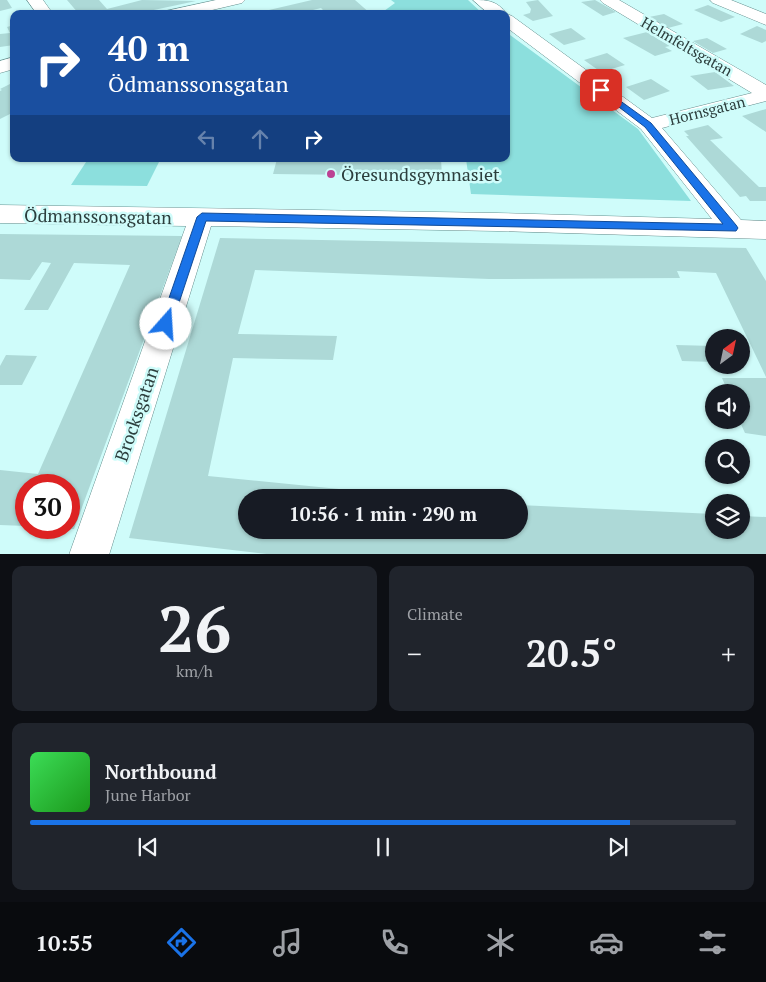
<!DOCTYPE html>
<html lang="en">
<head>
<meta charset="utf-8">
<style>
	:root { --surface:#171b24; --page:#20242c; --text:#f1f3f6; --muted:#9ea1a6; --line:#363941; --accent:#1a73e8 }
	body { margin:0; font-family:"PT Serif",serif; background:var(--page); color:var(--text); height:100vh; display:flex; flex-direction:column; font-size:19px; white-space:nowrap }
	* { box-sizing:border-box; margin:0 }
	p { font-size:16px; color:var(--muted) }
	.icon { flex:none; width:28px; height:28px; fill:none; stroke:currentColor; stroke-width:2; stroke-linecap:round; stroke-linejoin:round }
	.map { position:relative; height:554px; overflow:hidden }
	.drawer { display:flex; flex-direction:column; gap:12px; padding:12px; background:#0d0f14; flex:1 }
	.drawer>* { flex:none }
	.banner { position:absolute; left:10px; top:10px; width:500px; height:152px; border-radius:10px; box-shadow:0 1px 4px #0004; background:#1a4fa0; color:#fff; overflow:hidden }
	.needle { width:32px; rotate:33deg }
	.controls { position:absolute; left:705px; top:329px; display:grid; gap:10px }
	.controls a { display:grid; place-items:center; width:45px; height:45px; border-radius:50%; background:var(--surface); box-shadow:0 1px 4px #0004; font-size:25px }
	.speed { position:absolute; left:15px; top:474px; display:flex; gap:10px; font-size:25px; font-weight:700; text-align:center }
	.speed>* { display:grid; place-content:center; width:65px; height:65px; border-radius:50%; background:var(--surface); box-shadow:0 1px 4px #0004; line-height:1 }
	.speed .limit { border:8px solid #d22; background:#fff; color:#111 }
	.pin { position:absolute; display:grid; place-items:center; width:42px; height:42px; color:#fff; margin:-21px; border-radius:10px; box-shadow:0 2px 8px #0006 }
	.me { position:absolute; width:55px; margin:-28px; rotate:19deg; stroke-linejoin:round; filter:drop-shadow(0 0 4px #0008) }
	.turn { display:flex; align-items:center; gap:18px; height:105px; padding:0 15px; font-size:22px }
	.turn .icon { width:65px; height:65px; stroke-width:2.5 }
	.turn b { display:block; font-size:35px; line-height:42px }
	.lanes { display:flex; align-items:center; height:48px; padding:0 15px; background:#0003; justify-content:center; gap:25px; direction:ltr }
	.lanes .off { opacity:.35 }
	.big { font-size:38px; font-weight:700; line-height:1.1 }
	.drawer .tile { flex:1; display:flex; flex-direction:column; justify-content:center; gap:8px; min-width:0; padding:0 18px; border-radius:10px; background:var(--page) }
	.drawer .dial { align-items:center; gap:0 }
	.dial b { font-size:65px; line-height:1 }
	.song { display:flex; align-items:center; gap:15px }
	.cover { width:60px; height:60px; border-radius:8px; background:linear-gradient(135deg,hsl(130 70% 55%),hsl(120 70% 35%)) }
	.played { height:5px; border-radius:2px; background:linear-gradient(90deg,var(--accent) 85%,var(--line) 85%) }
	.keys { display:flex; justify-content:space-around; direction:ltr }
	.heat { display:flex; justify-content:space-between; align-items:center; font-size:28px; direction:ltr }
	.drawer .tiles { flex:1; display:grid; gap:12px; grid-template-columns:1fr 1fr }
	.tile:last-child { grid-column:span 2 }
	.trip { position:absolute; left:238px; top:489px; width:290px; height:50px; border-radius:25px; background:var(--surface); box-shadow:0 1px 4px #0004; font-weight:700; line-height:50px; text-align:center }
	.tabs { display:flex; height:80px; justify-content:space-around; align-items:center; background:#090b0e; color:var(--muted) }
	.tabs .icon { width:35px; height:35px }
	.tabs .selected { color:var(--accent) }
	.tabs b { font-size:22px; color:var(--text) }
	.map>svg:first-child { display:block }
	.green { fill:#8cdfdd }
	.building { fill:#add9d7 }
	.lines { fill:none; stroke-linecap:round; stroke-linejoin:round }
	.minor-casing { stroke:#648e8d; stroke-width:1 }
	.minor { fill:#fff; fill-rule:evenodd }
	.route { fill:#1a73e8; stroke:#114b97 }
	.poi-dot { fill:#bc4193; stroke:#cffcfa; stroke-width:2 }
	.labels { text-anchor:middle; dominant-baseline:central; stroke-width:5; stroke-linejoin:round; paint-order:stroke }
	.far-street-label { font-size:15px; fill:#2c3e3d; stroke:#cffcfa }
	.poi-label { font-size:18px; fill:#2c3e3d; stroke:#cffcfa; text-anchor:start }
	.street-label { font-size:18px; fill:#2c3e3d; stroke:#cffcfa }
</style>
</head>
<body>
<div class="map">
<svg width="766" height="555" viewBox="0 0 766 555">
	<rect width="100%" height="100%" fill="#cffcfa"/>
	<path class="green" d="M391,0h77l15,14h-96l-3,-3 11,-8z
		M506,32l132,97 53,72 -220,-7 -5,-35h40z
		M88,159h2l70,1 -13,26 -76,-1z"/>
	<path class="building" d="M0,0h7l5,8 -12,3z
		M67,0h32l8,9 35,-9 54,1 -61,13h-56z
		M312,0h43l16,14h-44l-6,-6 -24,6h-25l-3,-4z
		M538,0l15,16 -20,5 -10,-6 7,-2 1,-4 -5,-7z
		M595,0l21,12 -13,4 -22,-14z
		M708,5l27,12 -14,5 -27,-12z
		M664,14l19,10 -15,4 -19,-11z
		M14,25v20l-14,2v-13l10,-1 -3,-6z
		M757,26l9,4v11l-4,2 -22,-9z
		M571,28l15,11 -22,6 -15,-11z
		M647,32l23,14 -5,1 7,4 -17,5 -32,-18z
		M707,38l20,11 -14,4 -20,-12z
		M607,53l18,12 -24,7 -17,-12z
		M715,72l19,14 -26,4 -18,-14z
		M651,79l19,12 -26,9 -18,-13z
		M14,82v30l-14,7v-28l2,-1 -2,-1z
		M766,109v23l-24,-16z
		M708,125l15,13 -13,2 49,47h7v14h-16l-4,-5 -6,1 -54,-61h3l-5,-5z
		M277,159h164l1,17 -169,-2z
		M0,234l182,2 -108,293h-5v-44h-43v41l-26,-1v-55l38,4 92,-209 -56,-2 -26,47h-24l27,-47 -9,-1 -12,18 -30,-1z
		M220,238l526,10 20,33v96l-50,-104 -39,-2 3,7 -191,1 -234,-9 -17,64 99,2 -4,24 -100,-2 -25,118 201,20 -163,2v32h273v-25l195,9v16h27v-14l25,1v38h-491l-146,-17z
		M676,345l38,1v16l-32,-1z
		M6,355l31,1 -15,29h-22v-19z
		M722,378h44v58l-21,-3 -6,-13h2v-28h-13z"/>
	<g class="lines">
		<defs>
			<path id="minor" d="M27,0h16l10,14h-16z
				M216,0h29l-3,3 -47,11h-31l2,-3z
				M473,0c16,0 24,1 34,14l5,2 140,102 100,-25 -149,-90 -3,-3h19l147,85v16l-104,27 79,92 25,1v18l-269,-8 -286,-5 -102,329h-40l117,-329 -186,-3v-18l497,8 215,6 -71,-90 -135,-102v-13h-17z
				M710,0h21l35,14v11l-53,-22z
				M14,57v12l-14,4v-12z"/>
		</defs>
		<use href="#minor" class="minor-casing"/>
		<use href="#minor" class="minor"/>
	</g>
	<path class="route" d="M601,87l50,36 85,102 2,3 -2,3 -530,-10 -34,103 -2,4 -4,2 -4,-2 -2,-4 37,-107 5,-4 521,11 -78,-97 -47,-36 -1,-1z"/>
	<circle class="poi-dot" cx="331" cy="174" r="5"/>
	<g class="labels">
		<g class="far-street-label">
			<text transform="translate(687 46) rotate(30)">Helmfeltsgatan</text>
			<text transform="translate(707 110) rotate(-14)">Hornsgatan</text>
		</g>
		<g class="poi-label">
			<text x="341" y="174">Öresundsgymnasiet</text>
		</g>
		<g class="street-label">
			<text transform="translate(98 216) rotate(1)">Ödmanssonsgatan</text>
			<text transform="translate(136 414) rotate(-71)">Brocksgatan</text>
		</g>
	</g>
</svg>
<div class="controls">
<a><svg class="needle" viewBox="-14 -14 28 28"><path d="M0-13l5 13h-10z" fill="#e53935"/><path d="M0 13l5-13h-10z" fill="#9ea1a6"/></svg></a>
<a><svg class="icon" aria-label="sound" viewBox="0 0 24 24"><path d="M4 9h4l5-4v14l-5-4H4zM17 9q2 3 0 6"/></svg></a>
<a><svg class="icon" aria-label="search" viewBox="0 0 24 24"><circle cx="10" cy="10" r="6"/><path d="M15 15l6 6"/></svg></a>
<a><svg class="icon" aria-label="layers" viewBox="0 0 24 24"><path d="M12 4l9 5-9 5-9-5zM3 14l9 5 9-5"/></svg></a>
</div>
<div class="speed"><div class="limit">30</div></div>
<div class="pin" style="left:601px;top:90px;background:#d93025"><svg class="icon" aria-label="arrive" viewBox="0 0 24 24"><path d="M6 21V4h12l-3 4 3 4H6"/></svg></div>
<svg class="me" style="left:166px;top:324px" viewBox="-20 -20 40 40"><circle r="19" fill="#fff"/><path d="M0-13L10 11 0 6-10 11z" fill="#1a73e8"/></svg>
<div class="trip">10:56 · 1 min · 290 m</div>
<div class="banner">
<div class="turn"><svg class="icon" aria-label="right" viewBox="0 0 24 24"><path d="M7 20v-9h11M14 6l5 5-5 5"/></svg><div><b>40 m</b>Ödmanssonsgatan</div></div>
<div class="lanes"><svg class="icon off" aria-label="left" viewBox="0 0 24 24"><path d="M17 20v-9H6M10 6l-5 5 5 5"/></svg><svg class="icon off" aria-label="ahead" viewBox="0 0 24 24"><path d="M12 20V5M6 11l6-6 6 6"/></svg><svg class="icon" aria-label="right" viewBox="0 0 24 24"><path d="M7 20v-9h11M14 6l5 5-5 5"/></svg></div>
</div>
</div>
<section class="drawer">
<div class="tiles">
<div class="tile dial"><b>26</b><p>km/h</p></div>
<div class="tile"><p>Climate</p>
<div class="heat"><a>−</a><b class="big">20.5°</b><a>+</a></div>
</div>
<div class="tile">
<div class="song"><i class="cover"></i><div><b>Northbound</b><p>June Harbor</p></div></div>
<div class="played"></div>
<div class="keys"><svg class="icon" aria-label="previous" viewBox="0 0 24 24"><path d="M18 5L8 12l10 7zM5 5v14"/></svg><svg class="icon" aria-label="pause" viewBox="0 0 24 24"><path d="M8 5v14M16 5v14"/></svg><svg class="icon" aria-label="next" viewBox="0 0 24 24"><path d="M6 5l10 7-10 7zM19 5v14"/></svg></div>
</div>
</div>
</section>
<nav class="tabs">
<b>10:55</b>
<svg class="icon selected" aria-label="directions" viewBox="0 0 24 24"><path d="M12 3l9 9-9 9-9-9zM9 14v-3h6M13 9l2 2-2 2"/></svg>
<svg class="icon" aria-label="music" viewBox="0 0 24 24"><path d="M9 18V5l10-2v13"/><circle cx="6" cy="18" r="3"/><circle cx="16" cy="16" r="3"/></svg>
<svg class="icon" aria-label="phone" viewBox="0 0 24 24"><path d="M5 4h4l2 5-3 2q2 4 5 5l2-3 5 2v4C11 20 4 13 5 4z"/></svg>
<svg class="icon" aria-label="climate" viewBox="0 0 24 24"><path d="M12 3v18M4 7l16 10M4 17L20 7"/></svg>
<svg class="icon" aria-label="car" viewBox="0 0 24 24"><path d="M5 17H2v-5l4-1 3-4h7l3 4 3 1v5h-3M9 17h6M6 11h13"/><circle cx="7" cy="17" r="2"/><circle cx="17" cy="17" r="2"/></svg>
<svg class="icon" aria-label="filters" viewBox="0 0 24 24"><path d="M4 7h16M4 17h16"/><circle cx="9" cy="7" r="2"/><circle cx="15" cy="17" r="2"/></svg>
</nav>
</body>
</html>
